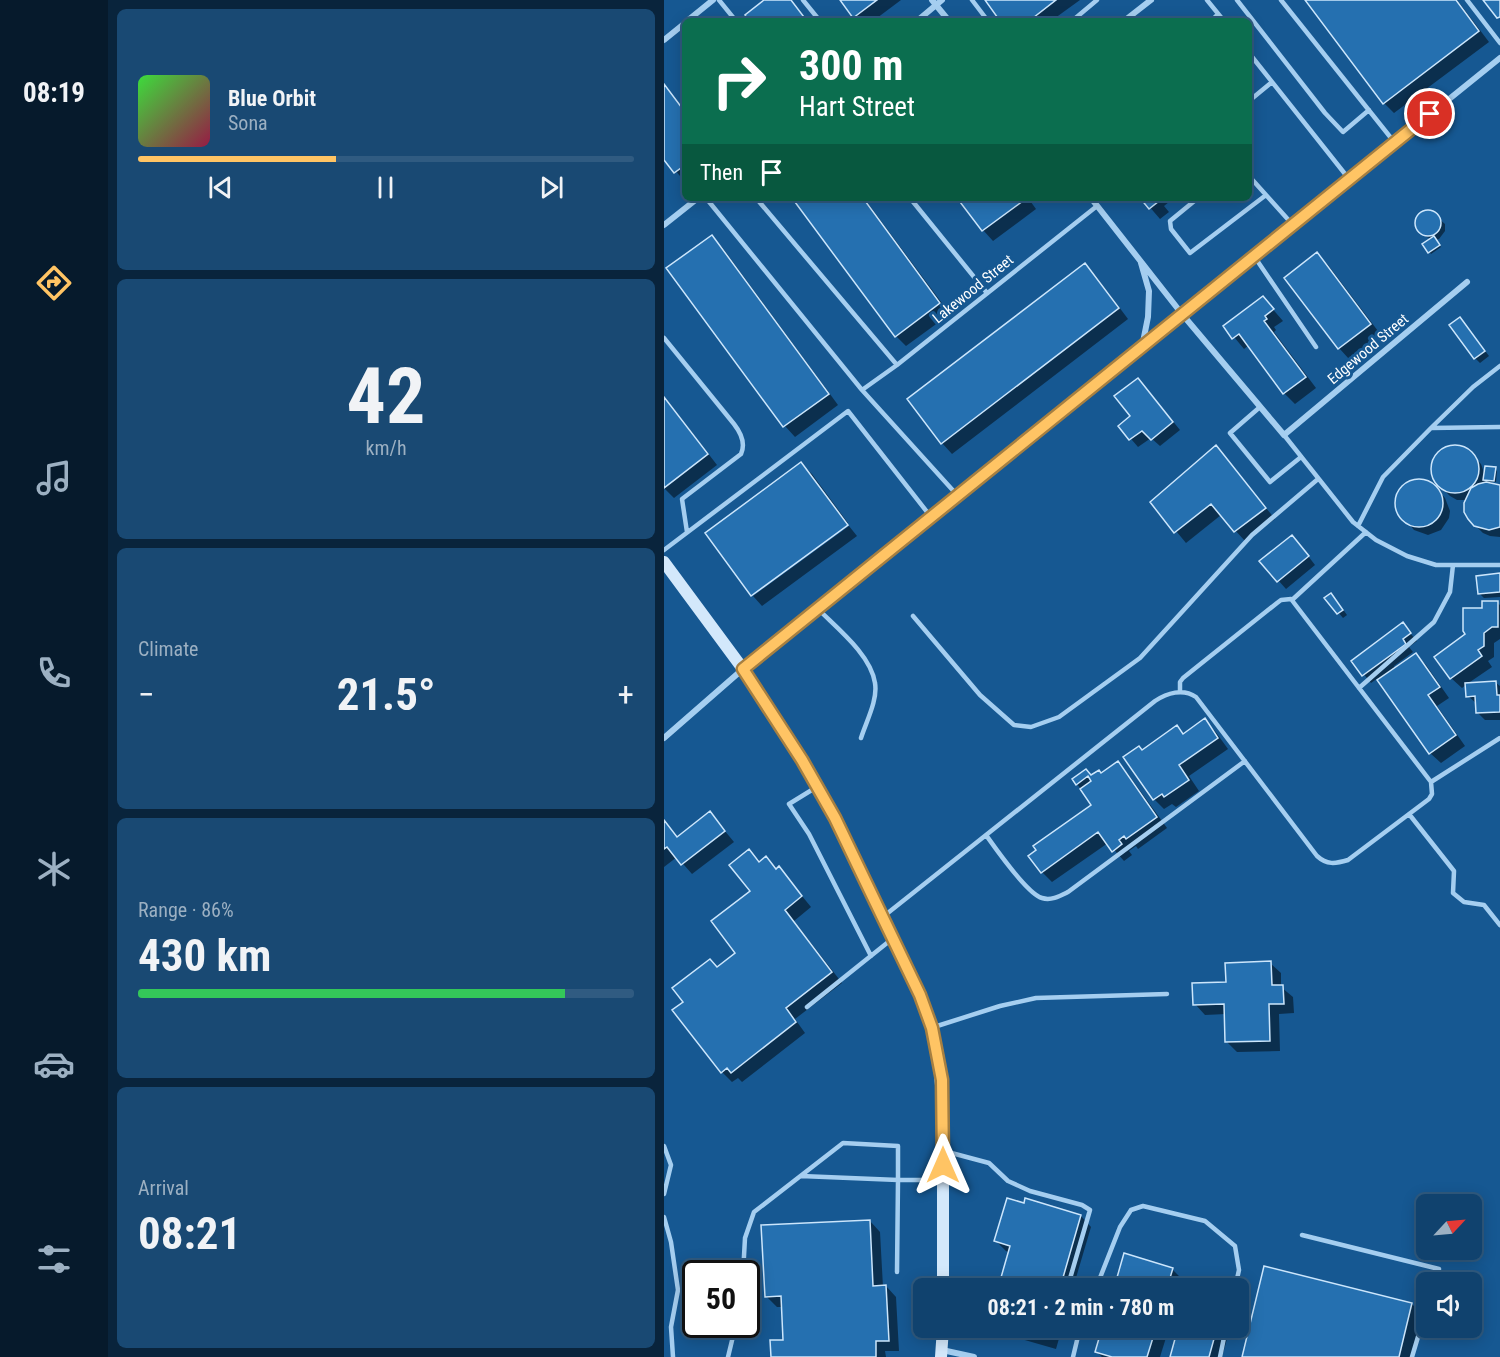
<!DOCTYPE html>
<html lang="en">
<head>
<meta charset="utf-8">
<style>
	:root { --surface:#10426e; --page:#194973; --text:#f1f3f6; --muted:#9cb0c2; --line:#305b81; --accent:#ffc464 }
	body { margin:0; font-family:"Roboto Condensed",sans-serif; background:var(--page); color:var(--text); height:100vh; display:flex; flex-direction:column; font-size:22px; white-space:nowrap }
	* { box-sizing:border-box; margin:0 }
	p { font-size:20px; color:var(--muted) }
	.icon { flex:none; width:33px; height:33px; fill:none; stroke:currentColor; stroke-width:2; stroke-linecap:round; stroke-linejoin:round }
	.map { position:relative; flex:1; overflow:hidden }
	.details { display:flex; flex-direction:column; gap:9px; padding:9px; background:#09243c; width:556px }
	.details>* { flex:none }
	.top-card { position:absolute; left:18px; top:18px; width:570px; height:183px; border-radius:9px; box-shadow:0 3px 15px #0003,0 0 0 2px var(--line); background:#0b6e4f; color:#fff; overflow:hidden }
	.needle { width:39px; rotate:64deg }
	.tools { position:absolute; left:752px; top:1194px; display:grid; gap:12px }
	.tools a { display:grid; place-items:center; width:66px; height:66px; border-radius:9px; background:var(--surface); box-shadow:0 3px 15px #0003,0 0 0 2px var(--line); font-size:30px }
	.speed { position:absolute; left:18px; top:1260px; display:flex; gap:12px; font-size:30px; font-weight:700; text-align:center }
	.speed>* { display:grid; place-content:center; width:78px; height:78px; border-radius:50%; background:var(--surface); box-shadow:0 3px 15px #0003,0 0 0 2px var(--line); line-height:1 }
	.speed .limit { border:3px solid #111; border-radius:9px; background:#fff; color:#111 }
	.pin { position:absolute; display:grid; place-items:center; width:51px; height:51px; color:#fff; margin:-26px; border:3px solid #fff; border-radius:50%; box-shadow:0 2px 6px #0007 }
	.me { position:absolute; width:66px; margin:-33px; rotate:0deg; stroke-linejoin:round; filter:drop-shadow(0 0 4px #0008) }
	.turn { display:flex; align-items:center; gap:21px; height:126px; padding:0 18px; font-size:27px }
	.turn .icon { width:78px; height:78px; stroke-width:2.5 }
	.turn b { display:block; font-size:42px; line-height:51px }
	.then { display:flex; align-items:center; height:57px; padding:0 18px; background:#0003; gap:12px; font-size:22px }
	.big { font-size:45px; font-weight:700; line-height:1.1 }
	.details .widget { flex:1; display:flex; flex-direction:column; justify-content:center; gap:9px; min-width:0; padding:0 21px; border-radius:9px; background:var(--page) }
	.details .dial { align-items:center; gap:0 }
	.dial b { font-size:78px; line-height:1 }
	.song { display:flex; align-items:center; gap:18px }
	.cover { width:72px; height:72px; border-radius:9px; background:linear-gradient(135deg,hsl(120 70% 55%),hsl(340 70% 35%)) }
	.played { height:6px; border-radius:3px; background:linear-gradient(90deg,var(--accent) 40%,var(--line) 40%) }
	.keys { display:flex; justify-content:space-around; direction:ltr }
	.heat { display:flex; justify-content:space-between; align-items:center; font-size:33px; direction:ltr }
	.charge { height:9px; border-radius:4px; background:linear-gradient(90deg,#34c759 86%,var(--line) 0) }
	.trip { position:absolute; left:249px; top:1278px; width:336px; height:60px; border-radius:9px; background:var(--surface); box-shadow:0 3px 15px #0003,0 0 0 2px var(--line); font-weight:700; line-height:60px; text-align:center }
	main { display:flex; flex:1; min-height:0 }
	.tab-bar { display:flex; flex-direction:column; width:108px; justify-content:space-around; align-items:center; background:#061a2c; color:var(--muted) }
	.tab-bar .icon { width:42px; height:42px }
	.tab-bar .current { color:var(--accent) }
	.tab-bar b { font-size:27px; color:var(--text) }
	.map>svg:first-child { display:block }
	.shadow { fill:#0007 }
	.building { fill:#2570b0; stroke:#cce6fc; stroke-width:1.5 }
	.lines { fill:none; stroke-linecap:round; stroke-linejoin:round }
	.service { stroke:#a5cef0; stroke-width:4.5 }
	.minor { stroke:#a5cef0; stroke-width:6 }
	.secondary { stroke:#d3e8fb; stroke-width:12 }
	.route-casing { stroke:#a67f41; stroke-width:15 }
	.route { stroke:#ffc464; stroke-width:10 }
	.labels { text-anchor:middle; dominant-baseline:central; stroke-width:6; stroke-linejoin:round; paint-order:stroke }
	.street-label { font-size:15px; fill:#fff; stroke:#165892 }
</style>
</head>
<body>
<main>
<nav class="tab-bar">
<b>08:19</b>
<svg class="icon current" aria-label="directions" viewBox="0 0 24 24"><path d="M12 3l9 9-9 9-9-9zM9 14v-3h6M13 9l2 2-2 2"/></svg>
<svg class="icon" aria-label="music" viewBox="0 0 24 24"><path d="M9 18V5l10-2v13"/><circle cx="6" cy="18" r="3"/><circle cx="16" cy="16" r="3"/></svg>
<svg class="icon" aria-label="phone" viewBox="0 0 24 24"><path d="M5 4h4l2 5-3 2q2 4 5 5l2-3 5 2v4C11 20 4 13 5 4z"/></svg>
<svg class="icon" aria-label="climate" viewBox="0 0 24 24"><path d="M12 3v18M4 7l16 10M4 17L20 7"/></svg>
<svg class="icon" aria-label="car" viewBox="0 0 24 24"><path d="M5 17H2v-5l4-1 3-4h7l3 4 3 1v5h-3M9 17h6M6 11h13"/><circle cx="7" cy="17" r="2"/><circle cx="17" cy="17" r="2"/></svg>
<svg class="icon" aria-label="filters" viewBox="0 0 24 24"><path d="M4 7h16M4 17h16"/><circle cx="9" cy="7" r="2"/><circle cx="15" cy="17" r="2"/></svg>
</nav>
<section class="details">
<div class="widget">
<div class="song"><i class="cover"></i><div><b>Blue Orbit</b><p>Sona</p></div></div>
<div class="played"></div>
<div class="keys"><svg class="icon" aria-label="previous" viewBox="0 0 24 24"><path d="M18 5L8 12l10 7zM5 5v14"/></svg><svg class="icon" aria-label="pause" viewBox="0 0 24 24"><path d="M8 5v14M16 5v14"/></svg><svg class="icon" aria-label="next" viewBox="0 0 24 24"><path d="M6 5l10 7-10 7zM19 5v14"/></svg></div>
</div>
<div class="widget dial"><b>42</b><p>km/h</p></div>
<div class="widget"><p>Climate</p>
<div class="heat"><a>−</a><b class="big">21.5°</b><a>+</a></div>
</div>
<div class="widget"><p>Range · 86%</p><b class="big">430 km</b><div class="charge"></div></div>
<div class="widget"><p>Arrival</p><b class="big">08:21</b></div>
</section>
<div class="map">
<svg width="836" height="1357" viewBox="0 0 836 1357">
	<rect width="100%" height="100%" fill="#165892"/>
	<path class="shadow" d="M177,0h60l-28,21h-15z
		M323,0h93l-29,21h-49z
		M643,0h150l32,42 -95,71 -10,-10z
		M0,86l21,25v71l-21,-25z
		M130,198h70l86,116 -44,32 -10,-10z
		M295,198h69l8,11 -43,32 -10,-11z
		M478,198h32l-10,8 5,6 -9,7z
		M767,212l14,12v7l-6,8 -4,1 6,7 -10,7 -7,-9 7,-6 -6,-3 -8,-9 1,-8 5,-6z
		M47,237l11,10 116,158 -43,32 -10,-11 -117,-157z
		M653,254l11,11 53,70 -32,24 -10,-11z
		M421,265l10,10 33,44 -176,135 -10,-11z
		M599,298l20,23 -9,6 2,3 -2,2 42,56 -21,16 -11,-11 -35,-48 -5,4 -19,-23z
		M801,324l24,32 -9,7 -5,-5z
		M481,387l35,43 -20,16 -9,-8 -13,9 -18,-21 12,-10z
		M0,396l53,69 -43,33 -10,-10z
		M552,447l59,72 -30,22 -24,-26 -35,28 -34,-41z
		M789,447h8l12,9 8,8 4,11 10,-6 2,2 -1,11h-5l9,6v49l-10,-1 -7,-3 -14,-14 -2,-19h-10l-7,-4 -14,-14 -4,-15 2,-8 5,-6z
		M137,464l11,10 36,49 -97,71z
		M753,480l8,1 12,8 8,9 5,13 -1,7 -8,12 -13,5 -14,-5 -18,-22 2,-15 12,-11z
		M185,526l8,10 -95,70 -9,-10z
		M635,544l16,21 -29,24 -25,-28z
		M836,575v22l-16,1 -5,-5z
		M663,599l9,1 11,15 -4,3z
		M833,603l3,2v34l-6,4v14l-6,4 4,6 -25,17 29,-1 4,3v34h-15l-7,-7 -1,-9 -9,-8 -1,-12 -5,4 -11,-10 16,-44 17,-24z
		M738,624l15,17 -8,6 4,5 -19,14 1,3 21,-14 10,10 23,33 -12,8 28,40 -24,17 -11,-10 -52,-75 -7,5 -18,-22z
		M540,720l11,11 13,18 -39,27 10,15 -23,16 -4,-3 -8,5 -10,-10 23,-72 7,8z
		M454,763l10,11 39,54 -29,21 -2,-3 -7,5 3,4 -8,6 -16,-18 -56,39 -10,-10 51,-67 -16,-21 9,-13 6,5 10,-1z
		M46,813l24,29 -42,32 -15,-17 -13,10v-48l14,19z
		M85,851l12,11 5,-4 12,11 1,-1 32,39 -17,14 48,62 -47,36 10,14 -63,49 -4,-4 -6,4 -10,-10 -4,-103 20,-15 14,-62z
		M606,963l11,10v14l12,10 1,16 -15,1 1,37 -43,1 -10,-10 -1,-28 -21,1 -10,-11 32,-20z
		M417,1216l10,11 -18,61h-73l10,-35 -4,-2 -10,-10z
		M206,1221l10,11 3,55 3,-1 10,11 3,54h-14l1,6h-113l12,-16 -2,-34h-6l-11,-11z
		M461,1255l47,14 11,11 -3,8h-65z
		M748,1304l10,10 -10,43h-168z
		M331,1328h67l-6,21 -56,-16z
		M439,1328h66l-9,29h-58l-6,-6z
		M515,1328h51l-8,29h-51z"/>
	<path class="building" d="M100,0h27l16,21h-58l-4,-6z
		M176,0h37l-24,18z
		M321,0h71l-27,21h-29z
		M641,0h151l23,31 -96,73z
		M819,0h17v17l-3,1z
		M0,84l21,28v53l-11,8 -10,-13z
		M128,198h71l77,105 -45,34z
		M293,198h70l-45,33z
		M476,198h17l2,3 -10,8z
		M751 223a13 13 0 1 1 26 0a13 13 0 1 1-26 0Z
		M48,235l117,159 -46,33 -117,-159z
		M770,236l6,9 -12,8 -6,-9z
		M653,252l54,72 -33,25 -54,-71z
		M421,263l34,45 -178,136 -34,-45z
		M599,296l11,13 -9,7 2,3 -3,2 42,56 -23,17 -44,-60 -7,5 -9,-13z
		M796,317l25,34 -11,8 -25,-34z
		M474,378l35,44 -22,18 -9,-9 -13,9 -11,-14 12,-10 -16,-20z
		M0,397l44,57 -44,34z
		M767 469a24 24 0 1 1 48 0a24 24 0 1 1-48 0Z
		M552,445l50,63 -32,24 -23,-28 -37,29 -24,-31z
		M137,462l47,63 -97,71 -46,-63z
		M821,466l11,1 -2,14 -11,-1z
		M731 503a24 24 0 1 1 48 0a24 24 0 1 1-48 0Z
		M822,482l14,3v42l-11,3 -15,-4 -6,-7 -4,-7v-9l7,-15 7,-4z
		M628,535l17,21 -32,26 -18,-21z
		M836,573v19l-22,2 -2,-18z
		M667,593l12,17 -6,4 -13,-16z
		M818,601h16v26h-6l-8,6v13l-6,4 4,6 -32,23 -16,-22 31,-23 -2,-3v-23h19z
		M739,622l8,11 -8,6 3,5 -44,32 -11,-15z
		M752,653l24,34 -12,8 28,40 -27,19 -52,-74z
		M832,681l1,14h3v17l-24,1 -1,-17 -9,1 -1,-14z
		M541,718l13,20 -39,27 10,15 -25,17 -2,-3 -9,6 -30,-43 16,-11 3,4 35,-25 6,9z
		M454,761l39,56 -31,22 -2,-3 -5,4 3,4 -10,8 -14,-20 -57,41 -13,-17 8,-6 -3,-4 58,-41 -11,-16 11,-8 -3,-5 -12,9 -4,-6 14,-10 5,6 8,-5 2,3z
		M46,811l15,20 -44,34 -14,-18 -3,2v-29l13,17z
		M85,849l10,13 7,-6 10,13 3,-3 23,30 -17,14 47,62 -46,36 10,14 -65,51 -4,-5 -6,5 -49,-63 11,-8 -11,-14 38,-29 7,8 18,-14 -24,-32 39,-30 -21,-26z
		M607,961l1,24h11l1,19h-15l1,37 -45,1 -1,-38 -31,1 -1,-22 34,-1 -1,-19z
		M343,1198l17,5 1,-5 56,17 -21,73h-62l12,-42 -16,-5z
		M206,1220l3,66 13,-1 3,56h-13v16h-105l-1,-17h13l-2,-44 -16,1 -4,-72z
		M460,1253l49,15 -6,20h-53z
		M600,1266l148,37 -13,54h-157z
		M341,1328h44l-4,11z
		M438,1328h54l-9,29h-35l-17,-5z
		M514,1328h39l-8,29h-39z"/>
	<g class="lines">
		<path class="service" d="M55,0l17,21
			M139,0l17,21
			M308,0l16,21
			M543,0l17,21
			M573,0l88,113 18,19 26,-22
			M617,0l114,143
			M803,0l33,43
			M408,21l25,-21
			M547,21l7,-7
			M585,53l100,126
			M585,101l23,-19
			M585,176l44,49
			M42,198l156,192 96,106
			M92,198l141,167
			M246,198l77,95
			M534,198l-28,23 1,8 19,24 76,-58
			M590,256l62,91
			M0,338l70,86c7,9 12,19 7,30l-59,45 5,33
			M198,390l35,-25 200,-159
			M596,407l-30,26 40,49 31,-25
			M767,428l42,-41 27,-21
			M620,435l69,87 23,18 31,16 29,9h64
			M694,526l25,-49 48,-49 69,-1
			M0,550l184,-139 83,106
			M628,600l74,-68
			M154,609c19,19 53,46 57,74 3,17 -9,39 -14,55
			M249,616l67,79 34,30 17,2 28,-10 81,-59 112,-123 66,-56
			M695,688l75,-66 16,-30 3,-27
			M767,782l69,-44
			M151,788l-26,16 20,30 62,122
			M745,814l45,57 -1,22 11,9 20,3 16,20
			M322,835c10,14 41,59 56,63 9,3 18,-2 26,-6l177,-131
			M220,916l271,-215c12,-8 28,-13 41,-4l121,159c10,9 18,8 31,4l81,-61 3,-5 -1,-12 -140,-183 -10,1 -4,3 -94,75 -3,4v10
			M143,1007l85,-68
			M270,1027l66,-21 36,-8 131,-4
			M0,1146l7,19 -7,29
			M280,1151l45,12 19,18 22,10 52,14 8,5 -21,72v6
			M137,1176l97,4 -1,92
			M0,1217l7,25 7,48 -7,37 2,30
			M638,1235l137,34 -4,13
			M79,1274l2,-36 9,-26 89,-69 55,3v34h45
			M432,1288l24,-61 11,-17 12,-4 62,15 30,25 4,24 -4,18
			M64,1357l8,-33
			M409,1357l7,-29
			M556,1357l6,-29
			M748,1357l14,-47"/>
		<path class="minor" d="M268,0l17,21
			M23,21l26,-21
			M253,21l25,-21
			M460,21l27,-21
			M0,40l21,-17
			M427,198l91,116 102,121 183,-153
			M0,225l34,-27
			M477,263l8,28 -1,26 -6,30
			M0,738l79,-69 757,-611
			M278,1350l32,7"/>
		<path class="secondary" d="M0,562l79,107 59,91 33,58 85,177 12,33 6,26 5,52v182
			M277,1357l2,-29"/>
	</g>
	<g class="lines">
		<defs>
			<path id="route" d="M279,1165l-1,-85 -10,-52 -12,-33 -85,-177 -33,-58 -59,-91 687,-555"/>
		</defs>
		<use href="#route" class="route-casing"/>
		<use href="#route" class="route"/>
	</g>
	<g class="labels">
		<g class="street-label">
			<text transform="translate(309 289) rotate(-39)">Lakewood Street</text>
			<text transform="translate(704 349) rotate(-40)">Edgewood Street</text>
		</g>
	</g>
</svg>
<div class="tools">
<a><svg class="needle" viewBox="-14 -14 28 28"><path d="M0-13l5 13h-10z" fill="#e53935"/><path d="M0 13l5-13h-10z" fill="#9cb0c2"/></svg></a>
<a><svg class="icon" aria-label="sound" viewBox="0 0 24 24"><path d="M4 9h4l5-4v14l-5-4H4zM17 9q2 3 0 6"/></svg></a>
</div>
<div class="speed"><div class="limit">50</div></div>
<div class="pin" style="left:766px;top:114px;background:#d93025"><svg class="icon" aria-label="arrive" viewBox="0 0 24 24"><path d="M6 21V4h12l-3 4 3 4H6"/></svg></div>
<svg class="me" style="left:279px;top:1165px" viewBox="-20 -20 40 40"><path d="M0-17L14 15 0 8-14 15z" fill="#ffc464" stroke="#fff" stroke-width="4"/></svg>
<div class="trip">08:21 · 2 min · 780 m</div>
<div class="top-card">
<div class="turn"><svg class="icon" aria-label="right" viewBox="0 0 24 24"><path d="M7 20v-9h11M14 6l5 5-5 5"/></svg><div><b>300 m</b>Hart Street</div></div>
<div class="then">Then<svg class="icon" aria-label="arrive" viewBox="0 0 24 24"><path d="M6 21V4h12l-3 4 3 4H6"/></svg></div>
</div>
</div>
</main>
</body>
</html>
